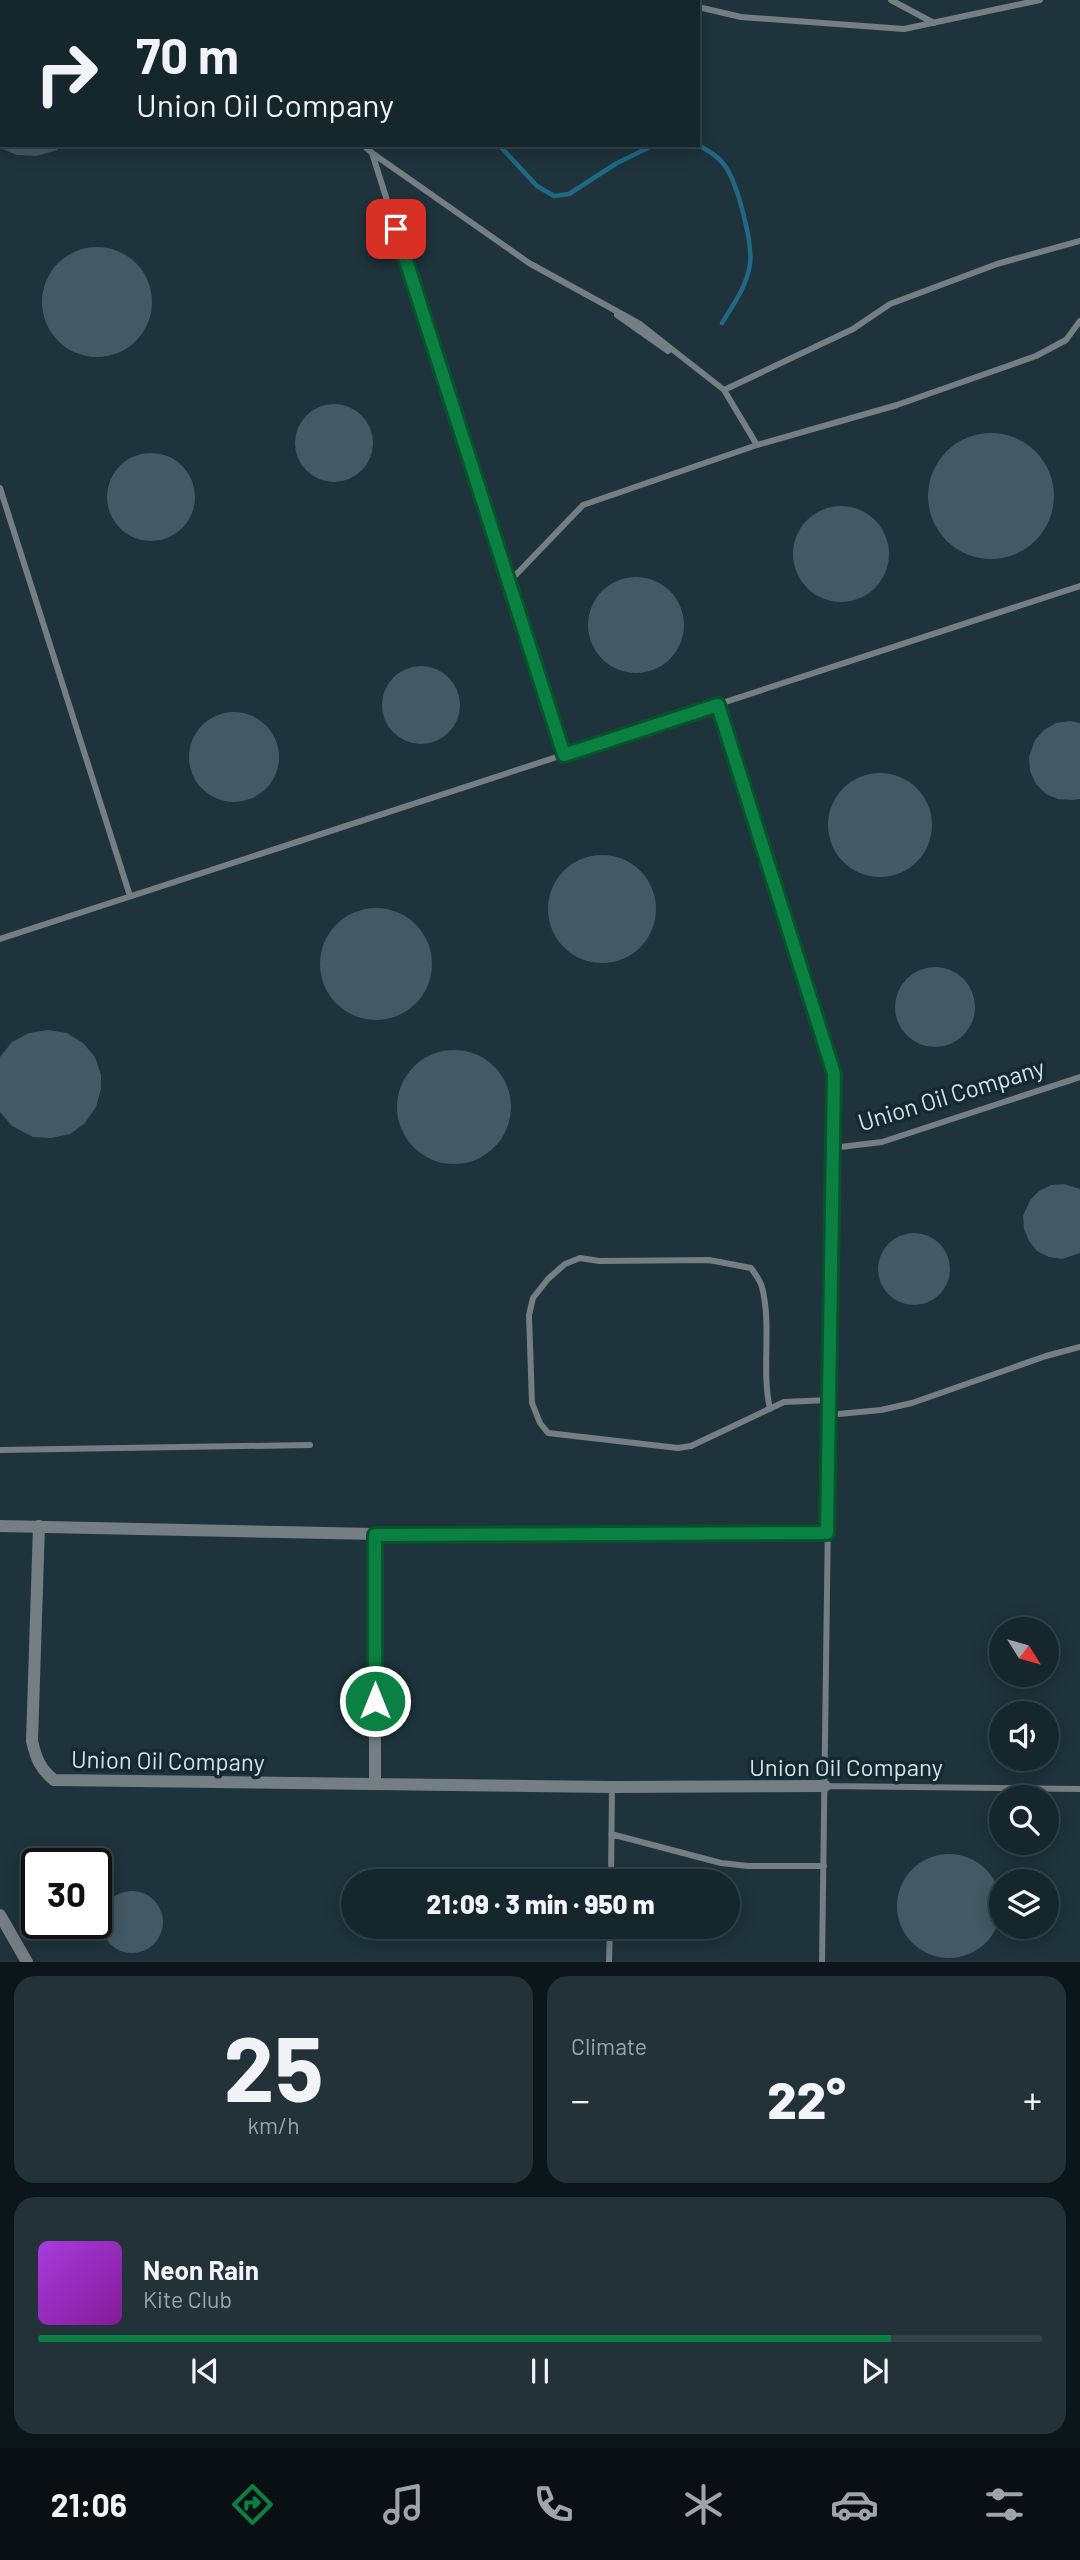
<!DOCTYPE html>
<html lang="en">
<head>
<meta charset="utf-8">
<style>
	:root { --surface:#16262d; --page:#233239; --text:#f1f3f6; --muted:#9ea5aa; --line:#354349; --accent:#0b8043 }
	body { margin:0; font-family:Barlow,sans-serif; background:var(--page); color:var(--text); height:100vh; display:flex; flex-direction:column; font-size:26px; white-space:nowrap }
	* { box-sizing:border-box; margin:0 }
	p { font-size:23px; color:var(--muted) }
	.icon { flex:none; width:38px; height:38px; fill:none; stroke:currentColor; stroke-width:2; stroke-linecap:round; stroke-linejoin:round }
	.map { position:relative; height:1962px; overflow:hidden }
	.details { display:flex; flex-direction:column; gap:14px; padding:14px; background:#0c1519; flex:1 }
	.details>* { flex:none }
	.banner { position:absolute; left:0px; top:0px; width:700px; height:147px; box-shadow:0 4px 18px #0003,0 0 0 2px var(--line); background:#16262d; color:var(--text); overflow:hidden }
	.needle { width:46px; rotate:127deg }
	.controls { position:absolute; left:989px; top:1617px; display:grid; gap:14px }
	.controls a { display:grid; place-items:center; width:70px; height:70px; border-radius:50%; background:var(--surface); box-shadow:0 4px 18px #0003,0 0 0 2px var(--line); font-size:35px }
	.speed { position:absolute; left:21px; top:1848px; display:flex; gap:14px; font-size:35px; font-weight:700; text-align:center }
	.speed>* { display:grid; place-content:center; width:91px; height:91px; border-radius:50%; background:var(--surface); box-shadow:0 4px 18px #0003,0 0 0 2px var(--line); line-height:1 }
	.speed .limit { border:4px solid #111; border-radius:10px; background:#fff; color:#111 }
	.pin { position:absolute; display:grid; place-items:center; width:60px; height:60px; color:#fff; margin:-30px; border-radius:14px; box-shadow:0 4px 10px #0006 }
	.me { position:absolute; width:77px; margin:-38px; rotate:0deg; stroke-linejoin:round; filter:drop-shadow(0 0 5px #0008) }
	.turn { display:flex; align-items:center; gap:24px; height:147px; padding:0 21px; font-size:32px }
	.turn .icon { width:91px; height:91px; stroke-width:2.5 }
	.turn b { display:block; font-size:49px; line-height:60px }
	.big { font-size:52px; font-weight:800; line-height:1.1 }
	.details .tile { flex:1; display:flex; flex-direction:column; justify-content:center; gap:10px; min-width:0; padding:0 24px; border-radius:21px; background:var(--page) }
	.details .dial { align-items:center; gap:0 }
	.dial b { font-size:91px; line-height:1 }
	.song { display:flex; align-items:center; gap:21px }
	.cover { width:84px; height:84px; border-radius:10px; background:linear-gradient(135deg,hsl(280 70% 55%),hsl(290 70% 35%)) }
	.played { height:7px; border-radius:4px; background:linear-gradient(90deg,var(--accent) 85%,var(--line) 85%) }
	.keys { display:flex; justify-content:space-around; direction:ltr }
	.heat { display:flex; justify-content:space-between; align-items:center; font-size:38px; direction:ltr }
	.details .tiles { flex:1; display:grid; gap:14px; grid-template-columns:1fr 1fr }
	.tile:last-child { grid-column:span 2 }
	.trip { position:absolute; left:341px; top:1869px; width:399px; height:70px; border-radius:35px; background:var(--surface); box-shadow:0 4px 18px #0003,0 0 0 2px var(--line); font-weight:800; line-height:70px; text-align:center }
	.menu { display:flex; height:112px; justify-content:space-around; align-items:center; background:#090f12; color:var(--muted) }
	.menu .icon { width:49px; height:49px }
	.menu .on { color:var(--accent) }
	.menu b { font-size:32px; color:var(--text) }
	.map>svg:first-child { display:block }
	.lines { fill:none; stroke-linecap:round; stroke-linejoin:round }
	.stream { stroke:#206884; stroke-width:4.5 }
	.building { fill:#435964 }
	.service { stroke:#747e83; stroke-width:6 }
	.minor { stroke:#747e83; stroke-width:12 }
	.route-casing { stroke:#07532c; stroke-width:18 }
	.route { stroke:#0b8043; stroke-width:12 }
	.labels { text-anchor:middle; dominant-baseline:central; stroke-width:7; stroke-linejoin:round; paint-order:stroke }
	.street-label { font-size:24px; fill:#d5e2e8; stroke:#142932 }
</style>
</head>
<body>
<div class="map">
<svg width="1080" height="1962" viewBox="0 0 1080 1962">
	<rect width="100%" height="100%" fill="#1e333c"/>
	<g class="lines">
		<path class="stream" d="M329,0l2,2
			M499,145l38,41 17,10 15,-2 48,-31 37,-18
			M698,145c11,6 23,13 29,24 11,18 26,74 23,95 -3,22 -17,41 -28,59"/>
	</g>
	<path class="building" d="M0,145h63l-6,5 -20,6 -20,-1 -17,-7z
		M42 302a55 55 0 1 1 110 0a55 55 0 1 1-110 0Z
		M295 443a39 39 0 1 1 78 0a39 39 0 1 1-78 0Z
		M928 496a63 63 0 1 1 126 0a63 63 0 1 1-126 0Z
		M107 497a44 44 0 1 1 88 0a44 44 0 1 1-88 0Z
		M793 554a48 48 0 1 1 96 0a48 48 0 1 1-96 0Z
		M588 625a48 48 0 1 1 96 0a48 48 0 1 1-96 0Z
		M382 705a39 39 0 1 1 78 0a39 39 0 1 1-78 0Z
		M189 757a45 45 0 1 1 90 0a45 45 0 1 1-90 0Z
		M1070,721l10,2v76l-8,1 -14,-1 -12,-5 -10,-10 -6,-13 -1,-14 6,-17 9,-10 12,-7z
		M828 825a52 52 0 1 1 104 0a52 52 0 1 1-104 0Z
		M548 909a54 54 0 1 1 108 0a54 54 0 1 1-108 0Z
		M320 964a56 56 0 1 1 112 0a56 56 0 1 1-112 0Z
		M895 1007a40 40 0 1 1 80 0a40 40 0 1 1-80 0Z
		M48,1030l19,3 16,10 12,14 6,18v14l-5,18 -11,16 -15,11 -19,4 -18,-1 -21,-11 -12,-14v-55l12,-15 17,-9z
		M397 1107a57 57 0 1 1 114 0a57 57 0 1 1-114 0Z
		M1064,1184l16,5v64l-18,6 -13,-2 -12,-6 -8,-10 -5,-12 -1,-13 7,-16 9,-9 12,-6z
		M878 1269a36 36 0 1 1 72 0a36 36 0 1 1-72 0Z
		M897 1906a52 52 0 1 1 104 0a52 52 0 1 1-104 0Z
		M101 1922a31 31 0 1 1 62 0a31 31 0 1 1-62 0Z"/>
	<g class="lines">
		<path class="service" d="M183,0l2,2
			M365,0l3,2
			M663,0l8,2
			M891,0l43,23
			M537,2l1,-2
			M637,2l2,-2
			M698,7l43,10 163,12 136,-29
			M363,145l9,8 191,602
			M372,153l157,110 111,61 84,66
			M617,315l51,36
			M757,445l-33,-55 129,-61 37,-25 107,-40 83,-23
			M0,488l130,408
			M509,582l74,-77 174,-60 140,-40 139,-49 30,-16 14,-19
			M718,705l116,369 -12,888
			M0,939l1080,-353
			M832,1148l50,-6 198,-65
			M770,1409c-9,-40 2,-82 -8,-122 -2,-7 -7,-13 -11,-19l-42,-8 -110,1 -19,-3 -15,6 -17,15 -15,19 -4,17 3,88 8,20 8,10 130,15 13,-2 93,-44 44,-2
			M828,1415l53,-5 31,-7 134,-47 34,-9
			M0,1450l310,-5
			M825,1786l255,3
			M611,1834l110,29 27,3h76
			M611,1881l1,-94
			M609,1962l1,-35"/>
		<path class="minor" d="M0,1526l375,8 452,-1
			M39,1526l-7,215c4,17 8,28 22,39l558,7 213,-1
			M375,1784v-250
			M0,1915l27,47"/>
	</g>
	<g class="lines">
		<defs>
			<path id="route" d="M375,1701v-166l452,-2 7,-459 -116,-369 -154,50 -168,-526"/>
		</defs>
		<use href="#route" class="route-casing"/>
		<use href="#route" class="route"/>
	</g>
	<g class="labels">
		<g class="street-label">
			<text transform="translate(951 1094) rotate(-17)">Union Oil Company</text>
			<text transform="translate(168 1760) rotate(1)">Union Oil Company</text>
			<text x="846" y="1766">Union Oil Company</text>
		</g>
	</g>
</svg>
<div class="controls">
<a><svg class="needle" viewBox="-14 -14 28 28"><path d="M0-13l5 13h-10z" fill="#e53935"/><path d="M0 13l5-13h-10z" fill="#9ea5aa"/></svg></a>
<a><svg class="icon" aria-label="sound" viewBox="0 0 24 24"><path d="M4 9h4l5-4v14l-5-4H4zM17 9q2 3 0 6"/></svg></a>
<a><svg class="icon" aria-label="search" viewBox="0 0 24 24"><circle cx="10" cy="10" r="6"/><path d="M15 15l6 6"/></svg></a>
<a><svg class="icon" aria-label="layers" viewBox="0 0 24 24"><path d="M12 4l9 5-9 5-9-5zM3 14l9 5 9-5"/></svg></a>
</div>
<div class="speed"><div class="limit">30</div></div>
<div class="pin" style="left:396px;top:229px;background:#d93025"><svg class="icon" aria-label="arrive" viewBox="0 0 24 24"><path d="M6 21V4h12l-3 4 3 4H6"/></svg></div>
<svg class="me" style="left:375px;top:1701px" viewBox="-20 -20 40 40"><circle r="17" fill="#0b8043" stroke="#fff" stroke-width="3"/><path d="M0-11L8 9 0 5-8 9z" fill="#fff"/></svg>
<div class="trip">21:09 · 3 min · 950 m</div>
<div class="banner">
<div class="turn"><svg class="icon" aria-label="right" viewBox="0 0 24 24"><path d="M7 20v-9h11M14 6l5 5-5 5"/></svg><div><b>70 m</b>Union Oil Company</div></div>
</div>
</div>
<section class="details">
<div class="tiles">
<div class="tile dial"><b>25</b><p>km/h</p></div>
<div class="tile"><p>Climate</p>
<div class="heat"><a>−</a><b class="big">22°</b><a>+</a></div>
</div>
<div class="tile">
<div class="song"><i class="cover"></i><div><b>Neon Rain</b><p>Kite Club</p></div></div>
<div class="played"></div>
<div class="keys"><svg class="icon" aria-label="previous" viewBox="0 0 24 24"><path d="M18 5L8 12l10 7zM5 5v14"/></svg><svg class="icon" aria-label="pause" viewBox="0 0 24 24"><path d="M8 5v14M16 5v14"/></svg><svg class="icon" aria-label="next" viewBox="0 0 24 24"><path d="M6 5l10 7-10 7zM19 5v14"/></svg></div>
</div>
</div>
</section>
<nav class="menu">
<b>21:06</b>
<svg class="icon on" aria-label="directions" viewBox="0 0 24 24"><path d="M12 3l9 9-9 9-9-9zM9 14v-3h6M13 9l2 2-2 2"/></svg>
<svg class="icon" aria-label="music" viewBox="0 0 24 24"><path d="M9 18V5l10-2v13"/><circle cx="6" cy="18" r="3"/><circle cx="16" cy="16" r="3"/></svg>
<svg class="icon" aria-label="phone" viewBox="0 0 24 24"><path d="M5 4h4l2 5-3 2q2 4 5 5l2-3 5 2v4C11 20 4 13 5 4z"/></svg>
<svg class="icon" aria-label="climate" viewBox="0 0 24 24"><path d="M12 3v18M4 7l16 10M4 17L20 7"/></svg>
<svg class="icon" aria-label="car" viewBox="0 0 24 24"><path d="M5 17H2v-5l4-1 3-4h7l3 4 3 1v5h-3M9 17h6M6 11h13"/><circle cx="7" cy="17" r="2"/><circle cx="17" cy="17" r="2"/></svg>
<svg class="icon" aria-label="filters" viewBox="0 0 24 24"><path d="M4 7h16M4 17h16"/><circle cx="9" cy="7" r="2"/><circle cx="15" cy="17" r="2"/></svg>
</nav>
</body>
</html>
